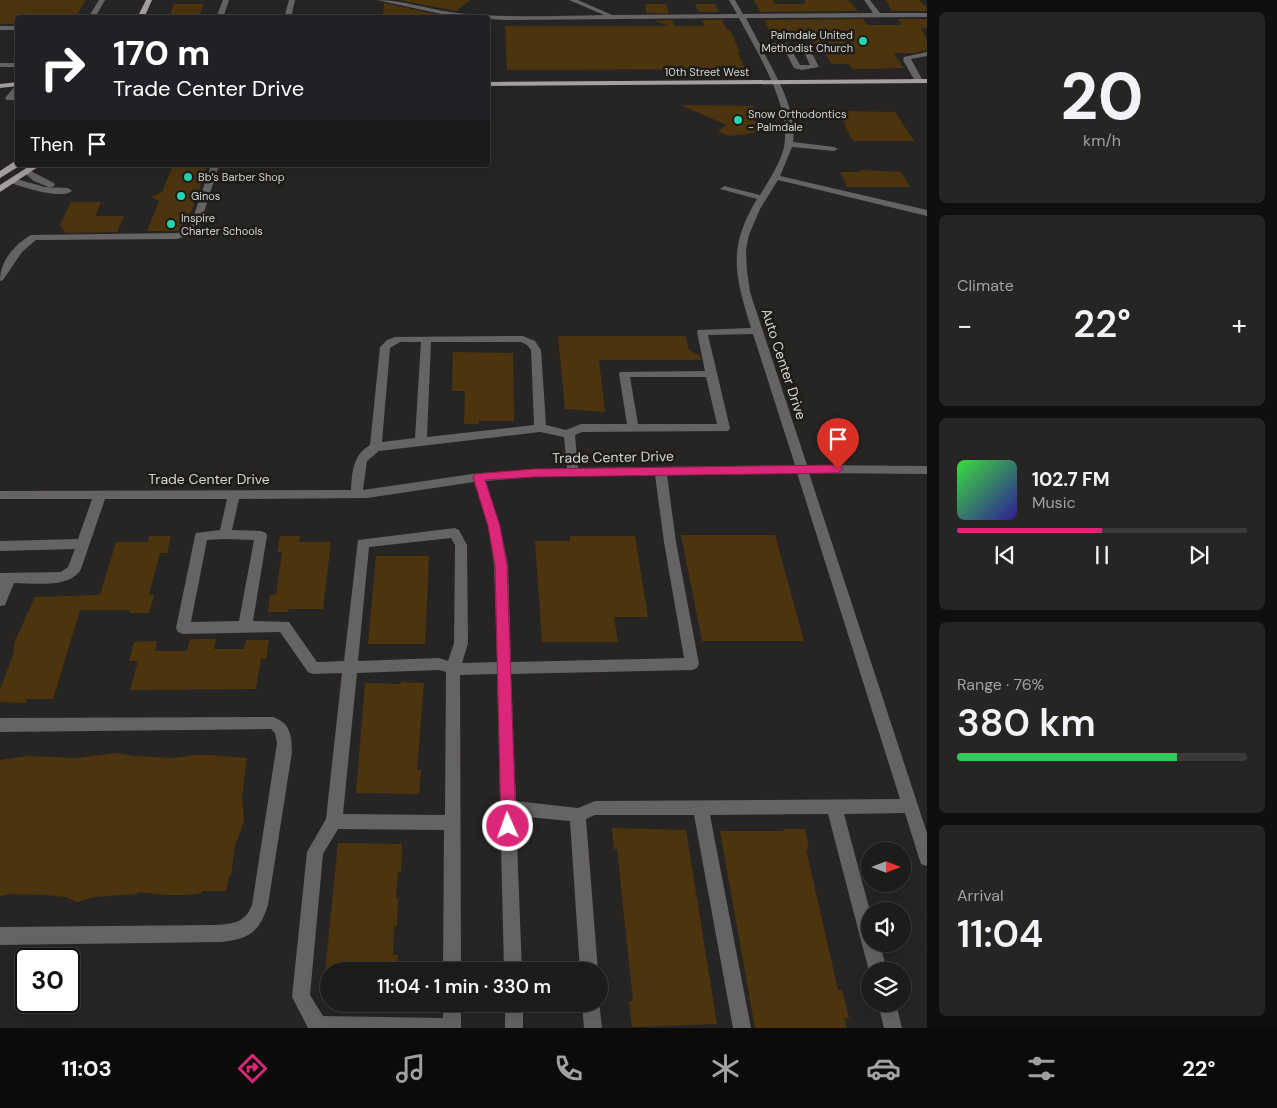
<!DOCTYPE html>
<html lang="en">
<head>
<meta charset="utf-8">
<style>
	:root { --surface:#1d1c1a; --page:#252523; --text:#f1f3f6; --muted:#a0a1a2; --line:#3b3a39; --accent:#db2777 }
	body { margin:0; font-family:"DM Sans",sans-serif; background:var(--page); color:var(--text); height:100vh; display:flex; flex-direction:column; font-size:19px; white-space:nowrap }
	* { box-sizing:border-box; margin:0 }
	p { font-size:16px; color:var(--muted) }
	.icon { flex:none; width:28px; height:28px; fill:none; stroke:currentColor; stroke-width:2; stroke-linecap:round; stroke-linejoin:round }
	.map { position:relative; flex:1; overflow:hidden }
	.sheet { display:flex; flex-direction:column; gap:12px; padding:12px; background:#100f0e; width:350px }
	.sheet>* { flex:none }
	.hud { position:absolute; left:15px; top:15px; width:475px; height:152px; border-radius:5px; box-shadow:0 5px 20px #0002,0 0 0 1px var(--line); background:#202124; color:#fff; overflow:hidden }
	.needle { width:32px; rotate:90deg }
	.buttons { position:absolute; left:861px; top:842px; display:grid; gap:10px }
	.buttons a { display:grid; place-items:center; width:50px; height:50px; border-radius:50%; background:var(--surface); box-shadow:0 5px 20px #0002,0 0 0 1px var(--line); font-size:25px }
	.speed { position:absolute; left:15px; top:948px; display:flex; gap:10px; font-size:25px; font-weight:700; text-align:center }
	.speed>* { display:grid; place-content:center; width:65px; height:65px; border-radius:50%; background:var(--surface); box-shadow:0 5px 20px #0002,0 0 0 1px var(--line); line-height:1 }
	.speed .limit { border:2px solid #111; border-radius:8px; background:#fff; color:#111 }
	.pin { position:absolute; display:grid; place-items:center; width:42px; height:42px; color:#fff; margin:-51px -21px; border-radius:50% 50% 50% 0; rotate:-45deg; box-shadow:0 0 5px #0007 }
	.pin .icon { rotate:45deg }
	.me { position:absolute; width:55px; margin:-28px; rotate:358deg; stroke-linejoin:round; filter:drop-shadow(0 0 4px #0008) }
	.turn { display:flex; align-items:center; gap:18px; height:105px; padding:0 15px; font-size:22px }
	.turn .icon { width:65px; height:65px; stroke-width:2.5 }
	.turn b { display:block; font-size:35px; line-height:42px }
	.then { display:flex; align-items:center; height:48px; padding:0 15px; background:#0003; gap:10px; font-size:19px }
	.big { font-size:38px; font-weight:600; line-height:1.1 }
	.sheet .card { flex:1; display:flex; flex-direction:column; justify-content:center; gap:8px; min-width:0; padding:0 18px; border-radius:8px; background:var(--page) }
	.sheet .dial { align-items:center; gap:0 }
	.dial b { font-size:65px; line-height:1 }
	.song { display:flex; align-items:center; gap:15px }
	.cover { width:60px; height:60px; border-radius:8px; background:linear-gradient(135deg,hsl(120 70% 55%),hsl(250 70% 35%)) }
	.played { height:5px; border-radius:2px; background:linear-gradient(90deg,var(--accent) 50%,var(--line) 50%) }
	.keys { display:flex; justify-content:space-around; direction:ltr }
	.heat { display:flex; justify-content:space-between; align-items:center; font-size:28px; direction:ltr }
	.charge { height:8px; border-radius:4px; background:linear-gradient(90deg,#34c759 76%,var(--line) 0) }
	.trip { position:absolute; left:320px; top:962px; width:288px; height:50px; border-radius:25px; background:var(--surface); box-shadow:0 5px 20px #0002,0 0 0 1px var(--line); font-weight:600; line-height:50px; text-align:center }
	.menu { display:flex; height:80px; justify-content:space-around; align-items:center; background:#0c0b0a; color:var(--muted) }
	.menu .icon { width:35px; height:35px }
	.menu .selected { color:var(--accent) }
	.menu b { font-size:22px; color:var(--text) }
	main { display:flex; flex:1; min-height:0 }
	.map>svg:first-child { display:block }
	.building { fill:#4c340e }
	.lines { fill:none; stroke-linecap:round; stroke-linejoin:round }
	.minor { fill:#656363; fill-rule:evenodd }
	.major { fill:#a5a0a0; fill-rule:evenodd }
	.route { fill:#db2777; stroke:#8e194d }
	.poi-dot { fill:#24d5af; stroke:#1e1c19; stroke-width:2 }
	.labels { text-anchor:middle; dominant-baseline:central; stroke-width:5; stroke-linejoin:round; paint-order:stroke }
	.far-poi-label { font-size:11px; fill:#d6d5d3; stroke:#1e1c19; text-anchor:start }
	.far-street-label { font-size:11px; fill:#d6d5d3; stroke:#1e1c19 }
	.street-label { font-size:14px; fill:#d6d5d3; stroke:#1e1c19 }
</style>
</head>
<body>
<main>
<div class="map">
<svg width="927" height="1028" viewBox="0 0 927 1028">
	<rect width="100%" height="100%" fill="#272523"/>
	<path class="building" d="M0,0h86l-11,18h-57v6h-18z
		M399,0h71l-14,11z
		M754,0h19l2,4h31l-2,-4h44l10,11 -98,1z
		M886,0h33l8,7v4h-35z
		M384,3l64,14 -65,-1z
		M174,4h30l-6,14h-29z
		M650,4h16l3,9h-22l-3,-8z
		M695,4h20l4,8h-20z
		M863,19l4,6h35l-4,-6h29v9h-6l6,12v10l-13,3h-21l11,15 -52,1 -3,-5h-17l-14,-20h-7l-5,-8h-23l-2,-4 -10,1 -7,-13z
		M672,20l2,6h31l-3,-6h20l5,10h3l10,22h-3l8,17 -238,1 -2,-44h164l-14,-5z
		M680,105l73,1 6,14h-4l5,12 -31,4 -11,-5 9,-6z
		M840,111l55,1 19,29h-61l-15,-29z
		M173,165h35l-23,64 -7,2h-31l12,-30 -7,-4 10,-5z
		M859,170l42,2 9,15h-63l-7,-15h20z
		M71,202h30l-6,14h29l-7,16 -51,1 -6,-8z
		M558,336h128l3,14 11,6 1,4h-102l6,52 -40,-3z
		M453,352l60,1 1,68h-35v3h-15l1,-33h-13z
		M681,535h94l29,106h-102z
		M149,536h22l-4,17h-7l-11,42h5l-5,18h-20l1,-3h-50l-27,89h-26l-1,4 -26,-1v-12l13,-35 2,-14 20,-44 65,-2 16,-53h32z
		M280,536h20l-1,6h32l-8,67h-34l-1,3h-20l2,-17h6l6,-43h-5z
		M570,536h65l13,81h-34l4,25h-76l-7,-101h35z
		M376,556h53l-4,88h-57z
		M190,639h26l-2,10h30l2,-9h23l-3,19h-5l-5,30 -126,1 8,-29h-9l5,-19 23,-1 -2,10h32z
		M401,682l23,1 -7,87h4l-2,24 -63,-1 9,-110 36,1z
		M115,753l20,3 39,2 20,-3h18l35,3 -5,39 2,25 -9,23 -4,31h-2l-3,15h-24v2l-15,2h-20l-29,-3 -1,2 -43,3 -17,5 -11,-5 -20,-2 -36,-1 -10,2v-136l27,-4 51,2z
		M612,828l74,2 31,194 -85,3 -3,-26h4l-16,-152h-3z
		M783,829h22l4,20h-3l32,141h4l7,28h-5l3,10h-92l-35,-197h64z
		M338,843l64,1 -1,28h-3l-2,26h2l-1,28h-3l-1,29h5l-1,16h-72z"/>
	<g class="lines">
		<path class="minor" d="M99,0h6l-10,18h-7z
			M223,0h6l-6,18h-7z
			M289,0h6l-4,18h-7z
			M377,0c27,0 53,10 80,13 48,5 98,3 147,2l-35,-15h9l34,15 125,-1 -8,-14h6l8,14 130,-1 -9,-13h6l10,13h47v4l-181,1 13,25h26l25,6 9,18 -17,3 -8,-2 -11,-21h-22c15,29 36,62 32,95l41,5 4,2 -4,2 -42,-4 -12,29 147,34v6l-149,-36 -18,29 -11,26 -3,14 1,22 3,21 57,173 120,1v8l-118,-1 118,360v33l-6,-2 -2,-6 -14,-45 -61,1 26,97v33h10l7,27h-17v2l-1,-2 -41,-157 -118,1 41,213h-18l-39,-213h-99l-9,4 12,152h-18l-10,-150 -54,-5 6,155h-18l-7,-297 -37,1 1,296h-18l1,-141 -106,-1 -15,25 -13,141 13,21 120,2v-14h18v24h-153l-16,-31 15,-145 19,-33 16,-146 -29,1 -5,-2 -28,-40 -97,2 -5,-2 -2,-4 19,-92 1,-3 24,-3 7,-31h-122l-24,70c-11,20 -47,14 -67,14l-9,22 -5,1v-33l61,-1 7,-5 7,-18 -75,2v-10l78,-2 14,-40h-92v-8l351,-1c1,-18 2,-35 19,-45l10,-98 7,-7 8,-3 128,-1 12,5 6,9 5,75 20,5 15,-6h46l-8,-50 1,-2 85,-1 -8,-39 1,-2 53,-2c-16,-52 -24,-80 6,-129l-37,-10 4,-3 36,9c9,-15 20,-31 24,-48 8,-40 -27,-95 -45,-129l-235,2 -16,-1v-1l-33,-1zM791,49l13,3 6,13h-10zM753,334l42,131 -217,3 -3,-33 7,-3 146,-1 2,-3 -22,-93zM400,342h21l-6,96 -33,4 8,-94zM431,342h90l6,3 4,5 3,75 -107,12zM630,377h76l11,47h-79zM540,432l24,5 3,31 -88,5 -116,17 4,-29 12,-10zM797,473l103,326 -305,2 -17,7 -62,-7 -5,-127 181,-4 5,-2 2,-4 -23,-122 -9,-67zM655,475l9,67 20,116 -173,4 -3,-97 -8,-39 -14,-45 47,-4zM474,482l14,44 6,39 3,97 -35,1 6,-20 -1,-98 -8,-15 -4,-2 -97,12 -14,121 -27,1 -28,-40 -36,-1 14,-85 -1,-3 -5,-2 -29,-1 7,-31 128,-1zM451,538l4,7 -1,98 -6,18 -9,-3 -81,3 11,-114zM225,539l29,1 -15,81 -48,1 16,-82zM439,670l7,2 -1,143 -102,-1 14,-141z
			M0,26h18v4h-18z
			M927,52v4l-16,3 12,22 -7,2 -13,-23 1,-3z
			M0,63h18v4h-18z
			M15,86h3v7l-3,3h3v4h-12l-1,-2z
			M211,165h8l-20,63 -8,7 -14,4 -141,1 -14,12 -19,28 -3,1c0,-20 14,-36 31,-46l146,-2 8,-2 5,-4z
			M27,169l27,14 1,2 -4,3 -17,-7 -11,-9z
			M13,178l32,9 23,1 4,3c-12,9 -48,-4 -62,-8l-1,-2z
			M273,717c17,6 19,18 19,35l-24,153c-9,27 -18,34 -47,37l-221,3v-18l213,-2c18,-1 32,-1 39,-20l25,-162 -2,-10 -4,-4 -271,3v-14z
			M599,1001l3,27h-18l-2,-24h17z
			M505,1004h18v24h-18z
			M878,1004h18l6,24h-18z"/>
		<path class="major" d="M146,0h6l-8,18h-7z
			M927,79v4l-439,3v-4z
			M18,82v4l-18,2v-4z
			M15,161h3v4h3l-21,13v-7z
			M31,165h10l-41,27v-7z"/>
	</g>
	<path class="route" d="M838,465l5,4 -5,4 -305,4 -48,3 15,46 7,39 9,261 -2,5 -6,2 -5,-2 -2,-5 -6,-261 -7,-39 -15,-49 2,-3 58,-5z"/>
	<g class="poi-dot">
		<circle cx="863" cy="41" r="5"/>
		<circle cx="738" cy="120" r="5"/>
		<circle cx="188" cy="177" r="5"/>
		<circle cx="181" cy="196" r="5"/>
		<circle cx="171" cy="224" r="5"/>
	</g>
	<g class="labels">
		<g class="far-poi-label">
			<text x="853" y="35" text-anchor="end">Palmdale United<tspan x="853" dy="13">Methodist Church</tspan></text>
			<text x="748" y="114">Snow Orthodontics<tspan x="748" dy="13">- Palmdale</tspan></text>
			<text x="198" y="177">Bb’s Barber Shop</text>
			<text x="191" y="196">Ginos</text>
			<text x="181" y="218">Inspire<tspan x="181" dy="13">Charter Schools</tspan></text>
		</g>
		<g class="far-street-label">
			<text x="707" y="72">10th Street West</text>
		</g>
		<g class="street-label">
			<text transform="translate(784 364) rotate(72)">Auto Center Drive</text>
			<text transform="translate(613 457) rotate(-1)">Trade Center Drive</text>
			<text x="209" y="479">Trade Center Drive</text>
		</g>
	</g>
</svg>
<div class="buttons">
<a><svg class="needle" viewBox="-14 -14 28 28"><path d="M0-13l5 13h-10z" fill="#e53935"/><path d="M0 13l5-13h-10z" fill="#a0a1a2"/></svg></a>
<a><svg class="icon" aria-label="sound" viewBox="0 0 24 24"><path d="M4 9h4l5-4v14l-5-4H4zM17 9q2 3 0 6"/></svg></a>
<a><svg class="icon" aria-label="layers" viewBox="0 0 24 24"><path d="M12 4l9 5-9 5-9-5zM3 14l9 5 9-5"/></svg></a>
</div>
<div class="speed"><div class="limit">30</div></div>
<div class="pin" style="left:838px;top:469px;background:#d93025"><svg class="icon" aria-label="arrive" viewBox="0 0 24 24"><path d="M6 21V4h12l-3 4 3 4H6"/></svg></div>
<svg class="me" style="left:508px;top:826px" viewBox="-20 -20 40 40"><circle r="17" fill="#db2777" stroke="#fff" stroke-width="3"/><path d="M0-11L8 9 0 5-8 9z" fill="#fff"/></svg>
<div class="trip">11:04 · 1 min · 330 m</div>
<div class="hud">
<div class="turn"><svg class="icon" aria-label="right" viewBox="0 0 24 24"><path d="M7 20v-9h11M14 6l5 5-5 5"/></svg><div><b>170 m</b>Trade Center Drive</div></div>
<div class="then">Then<svg class="icon" aria-label="arrive" viewBox="0 0 24 24"><path d="M6 21V4h12l-3 4 3 4H6"/></svg></div>
</div>
</div>
<section class="sheet">
<div class="card dial"><b>20</b><p>km/h</p></div>
<div class="card"><p>Climate</p>
<div class="heat"><a>−</a><b class="big">22°</b><a>+</a></div>
</div>
<div class="card">
<div class="song"><i class="cover"></i><div><b>102.7 FM</b><p>Music</p></div></div>
<div class="played"></div>
<div class="keys"><svg class="icon" aria-label="previous" viewBox="0 0 24 24"><path d="M18 5L8 12l10 7zM5 5v14"/></svg><svg class="icon" aria-label="pause" viewBox="0 0 24 24"><path d="M8 5v14M16 5v14"/></svg><svg class="icon" aria-label="next" viewBox="0 0 24 24"><path d="M6 5l10 7-10 7zM19 5v14"/></svg></div>
</div>
<div class="card"><p>Range · 76%</p><b class="big">380 km</b><div class="charge"></div></div>
<div class="card"><p>Arrival</p><b class="big">11:04</b></div>
</section>
</main>
<nav class="menu">
<b>11:03</b>
<svg class="icon selected" aria-label="directions" viewBox="0 0 24 24"><path d="M12 3l9 9-9 9-9-9zM9 14v-3h6M13 9l2 2-2 2"/></svg>
<svg class="icon" aria-label="music" viewBox="0 0 24 24"><path d="M9 18V5l10-2v13"/><circle cx="6" cy="18" r="3"/><circle cx="16" cy="16" r="3"/></svg>
<svg class="icon" aria-label="phone" viewBox="0 0 24 24"><path d="M5 4h4l2 5-3 2q2 4 5 5l2-3 5 2v4C11 20 4 13 5 4z"/></svg>
<svg class="icon" aria-label="climate" viewBox="0 0 24 24"><path d="M12 3v18M4 7l16 10M4 17L20 7"/></svg>
<svg class="icon" aria-label="car" viewBox="0 0 24 24"><path d="M5 17H2v-5l4-1 3-4h7l3 4 3 1v5h-3M9 17h6M6 11h13"/><circle cx="7" cy="17" r="2"/><circle cx="17" cy="17" r="2"/></svg>
<svg class="icon" aria-label="filters" viewBox="0 0 24 24"><path d="M4 7h16M4 17h16"/><circle cx="9" cy="7" r="2"/><circle cx="15" cy="17" r="2"/></svg>
<b>22°</b>
</nav>
</body>
</html>
